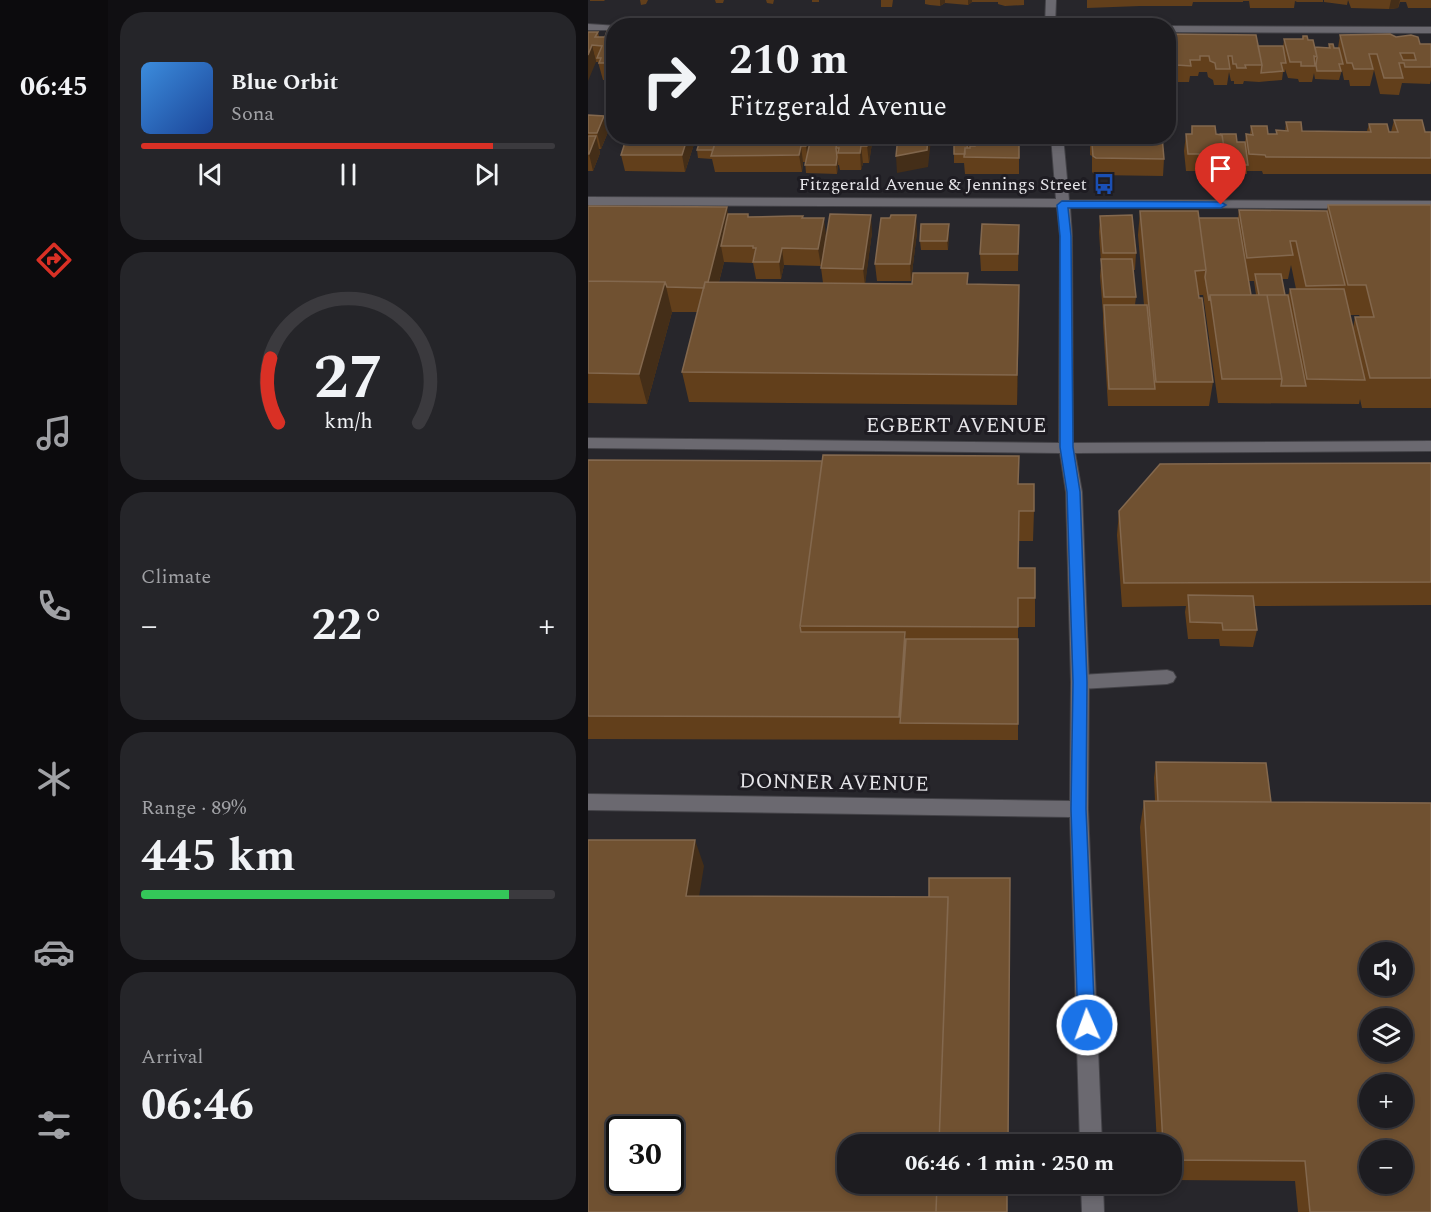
<!DOCTYPE html>
<html lang="en">
<head>
<meta charset="utf-8">
<style>
	:root { --surface:#1d1c20; --page:#252529; --text:#f1f3f6; --muted:#a0a1a5; --line:#3b3a3e; --accent:#d93025 }
	body { margin:0; font-family:Spectral,serif; background:var(--page); color:var(--text); height:100vh; display:flex; flex-direction:column; font-size:22px; white-space:nowrap }
	* { box-sizing:border-box; margin:0 }
	p { font-size:20px; color:var(--muted) }
	.icon { flex:none; width:33px; height:33px; fill:none; stroke:currentColor; stroke-width:2; stroke-linecap:round; stroke-linejoin:round }
	.map { position:relative; flex:1; overflow:hidden }
	.side { display:flex; flex-direction:column; gap:12px; padding:12px; background:#100f12; width:480px }
	.side>* { flex:none }
	.banner { position:absolute; left:18px; top:18px; width:570px; height:126px; border-radius:24px; box-shadow:0 3px 9px #0003,0 0 0 2px var(--line); background:#1d1c20; color:var(--text); overflow:hidden }
	.fabs { position:absolute; left:771px; top:942px; display:grid; gap:12px }
	.fabs a { display:grid; place-items:center; width:54px; height:54px; border-radius:50%; background:var(--surface); box-shadow:0 3px 9px #0003,0 0 0 2px var(--line); font-size:30px }
	.speed { position:absolute; left:18px; top:1116px; display:flex; gap:12px; font-size:30px; font-weight:700; text-align:center }
	.speed>* { display:grid; place-content:center; width:78px; height:78px; border-radius:50%; background:var(--surface); box-shadow:0 3px 9px #0003,0 0 0 2px var(--line); line-height:1 }
	.speed .limit { border:3px solid #111; border-radius:9px; background:#fff; color:#111 }
	.pin { position:absolute; display:grid; place-items:center; width:51px; height:51px; color:#fff; margin:-62px -26px; border-radius:50% 50% 50% 0; rotate:-45deg; box-shadow:0 0 6px #0007 }
	.pin .icon { rotate:45deg }
	.me { position:absolute; width:66px; margin:-33px; rotate:358deg; stroke-linejoin:round; filter:drop-shadow(0 0 4px #0008) }
	.turn { display:flex; align-items:center; gap:21px; height:126px; padding:0 24px; font-size:27px }
	.turn .icon { width:78px; height:78px; stroke-width:2.5 }
	.turn b { display:block; font-size:42px; line-height:51px }
	.big { font-size:45px; font-weight:700; line-height:1.1 }
	.side .widget { flex:1; display:flex; flex-direction:column; justify-content:center; gap:9px; min-width:0; padding:0 21px; border-radius:24px; background:var(--page) }
	.side .dial { align-items:center; gap:0 }
	.dial svg { height:156px; overflow:visible; fill:none; stroke:var(--line); stroke-width:7; stroke-linecap:round; text-anchor:middle }
	.dial text { fill:var(--text); stroke:none }
	.song { display:flex; align-items:center; gap:18px }
	.cover { width:72px; height:72px; border-radius:9px; background:linear-gradient(135deg,hsl(210 70% 55%),hsl(220 70% 35%)) }
	.played { height:6px; border-radius:3px; background:linear-gradient(90deg,var(--accent) 85%,var(--line) 85%) }
	.keys { display:flex; justify-content:space-around; direction:ltr }
	.heat { display:flex; justify-content:space-between; align-items:center; font-size:33px; direction:ltr }
	.charge { height:9px; border-radius:4px; background:linear-gradient(90deg,#34c759 89%,var(--line) 0) }
	.trip { position:absolute; left:249px; top:1134px; width:345px; height:60px; border-radius:24px; background:var(--surface); box-shadow:0 3px 9px #0003,0 0 0 2px var(--line); font-weight:700; line-height:60px; text-align:center }
	main { display:flex; flex:1; min-height:0 }
	.menu { display:flex; flex-direction:column; width:108px; justify-content:space-around; align-items:center; background:#0c0b0d; color:var(--muted) }
	.menu .icon { width:42px; height:42px }
	.menu .current { color:var(--accent) }
	.menu b { font-size:27px; color:var(--text) }
	.map>svg:first-child { display:block }
	.lines { fill:none; stroke-linecap:round; stroke-linejoin:round }
	.service-casing { stroke:#434247; stroke-width:2 }
	.minor-casing { stroke:#434247; stroke-width:2 }
	.tertiary-casing { stroke:#434247; stroke-width:2 }
	.service { fill:#6b6970; fill-rule:evenodd }
	.minor { fill:#6b6970; fill-rule:evenodd }
	.tertiary { fill:#6b6970; fill-rule:evenodd }
	.wall { fill:#623f1b; fill-rule:evenodd }
	.shaded-wall { fill:#442e18 }
	.building { fill:#705131; stroke:#83684e; stroke-width:1.5; fill-rule:evenodd }
	.route { fill:#1a73e8; stroke:#114b97; stroke-width:1.5 }
	.labels { text-anchor:middle; dominant-baseline:central; stroke-width:6; stroke-linejoin:round; paint-order:stroke }
	.far-poi-label { font-size:18px; fill:#e6e5e9; stroke:#1e1c22; text-anchor:end }
	.street-label { font-size:21px; fill:#e6e5e9; stroke:#1e1c22 }
</style>
</head>
<body>
<main>
<nav class="menu">
<b>06:45</b>
<svg class="icon current" aria-label="directions" viewBox="0 0 24 24"><path d="M12 3l9 9-9 9-9-9zM9 14v-3h6M13 9l2 2-2 2"/></svg>
<svg class="icon" aria-label="music" viewBox="0 0 24 24"><path d="M9 18V5l10-2v13"/><circle cx="6" cy="18" r="3"/><circle cx="16" cy="16" r="3"/></svg>
<svg class="icon" aria-label="phone" viewBox="0 0 24 24"><path d="M5 4h4l2 5-3 2q2 4 5 5l2-3 5 2v4C11 20 4 13 5 4z"/></svg>
<svg class="icon" aria-label="climate" viewBox="0 0 24 24"><path d="M12 3v18M4 7l16 10M4 17L20 7"/></svg>
<svg class="icon" aria-label="car" viewBox="0 0 24 24"><path d="M5 17H2v-5l4-1 3-4h7l3 4 3 1v5h-3M9 17h6M6 11h13"/><circle cx="7" cy="17" r="2"/><circle cx="17" cy="17" r="2"/></svg>
<svg class="icon" aria-label="filters" viewBox="0 0 24 24"><path d="M4 7h16M4 17h16"/><circle cx="9" cy="7" r="2"/><circle cx="15" cy="17" r="2"/></svg>
</nav>
<section class="side">
<div class="widget">
<div class="song"><i class="cover"></i><div><b>Blue Orbit</b><p>Sona</p></div></div>
<div class="played"></div>
<div class="keys"><svg class="icon" aria-label="previous" viewBox="0 0 24 24"><path d="M18 5L8 12l10 7zM5 5v14"/></svg><svg class="icon" aria-label="pause" viewBox="0 0 24 24"><path d="M8 5v14M16 5v14"/></svg><svg class="icon" aria-label="next" viewBox="0 0 24 24"><path d="M6 5l10 7-10 7zM19 5v14"/></svg></div>
</div>
<div class="widget dial"><svg viewBox="0 0 100 80">
<path d="M14 69A42 42 0 1 1 86 69"/>
<path d="M14 69A42 42 0 0 1 10 36" stroke="#d93025"/>
<text x="50" y="56" font-size="32" font-weight="700">27</text>
<text x="50" y="72" font-size="11">km/h</text>
</svg></div>
<div class="widget"><p>Climate</p>
<div class="heat"><a>−</a><b class="big">22°</b><a>+</a></div>
</div>
<div class="widget"><p>Range · 89%</p><b class="big">445 km</b><div class="charge"></div></div>
<div class="widget"><p>Arrival</p><b class="big">06:46</b></div>
</section>
<div class="map">
<svg width="843" height="1212" viewBox="0 0 843 1212">
	<rect width="100%" height="100%" fill="#27262b"/>
	<g class="lines">
		<defs>
			<path id="service" d="M579,670l6,2 3,5 -3,5 -6,2 -87,5 -6,-2 -3,-5 3,-5 6,-2z"/>
			<path id="minor" d="M458,0h10l-1,26h-10z
				M463,136h12l6,64 362,1v8l-361,-2 2,29 1,207 358,-2v10l-356,2 7,39 7,190 -1,127 14,335h-22l-10,-327 -482,-7v-16l482,7 1,-119 -5,-190 -6,-39 -472,-5v-10l471,5 1,-207 -3,-29 -469,-2v-8l468,2z
				M493,1184h22l1,28h-22z"/>
			<path id="tertiary" d="M0,24l30,2h-4v4h-26z
				M580,26l263,1v6l-263,-1z"/>
		</defs>
		<use href="#service" class="service-casing"/>
		<use href="#minor" class="minor-casing"/>
		<use href="#tertiary" class="tertiary-casing"/>
		<use href="#service" class="service"/>
		<use href="#minor" class="minor"/>
		<use href="#tertiary" class="tertiary"/>
	</g>
	<path class="wall" d="M2,0h15l-1,1h-14z
		M52,0h8l-2,4 -5,1z
		M127,0h9l-1,3h-7z
		M178,0h8l-1,4 -6,-1z
		M224,0h7v2h-7z
		M293,0h12l-1,7h-11z
		M337,0h99v5l-19,1 -7,-2v-2h-26l-4,3 -23,-2 -5,3 -10,-1 -5,-1z
		M499,0h236v2h-26l-2,-1 -1,7h-44l-1,-7h-6v1h-50l-1,4h-52l-53,2z
		M736,0h107v8h-23l-2,-6h-6l-2,6 -9,1 -38,-1 -3,-8 -1,5 -23,-3z
		M26,31v49h-11l-5,-18h-2l-8,-30h10l1,5h6z
		M580,34l90,12 25,1 1,-8h18l1,-3 5,4 7,7 13,1 1,-4 5,4h4l2,-13 56,2 24,7h11v36l-1,4 -28,-1 -3,12 -19,-1 -6,-24 -4,16h-20l-1,-6h-5l-2,-10 -3,10 -24,-1 -1,-6 -2,9h-13l-1,-3 -10,-1 -3,-9v3h-2l-1,8 -23,2 -15,-1 -1,3h-9v-3h-3l-2,-9 -2,13h-13l-1,-5 -5,-3 -1,-5h-8l-1,4h-8l-1,6h-14v-3h-3v9l-4,-1z
		M0,115l16,1 4,16 -7,17h-2l1,4 -7,18h-5z
		M806,120l31,12h6v42h-168l-1,-3h-15v3h-16v-3h-13v3h-20l-1,-3h-11l-2,-20 2,-17h5l1,-8 45,16h8l1,-8h4l1,-8 17,8h8v-4l9,1 1,-9 16,9h65l2,-7 22,8z
		M129,136h96l-1,6 25,1 1,-7h35l-4,27h-6l-2,7h-21l-1,-5h-1l-1,9 -31,-1 -1,-11h-2l-1,10h-87l-3,-13 -14,-1 -1,-8 19,-10z
		M373,136h49v2h9v36h-54l-1,-11h-10v-9l7,-12z
		M502,136h72l2,23 -1,17 -68,-1 -3,-3v-16l-2,-1z
		M107,141l-10,31 -60,-1 -4,-16z
		M740,205h103v203h-69l-2,-9 -1,5 -141,-1 -15,-109v1h-5l15,87 -4,24h-101l-5,-83v-9l-3,-38 1,-13 -2,-31 1,-16 36,37 -1,17h-2l3,27 -1,8h9l-6,-70 2,-24 59,7h39l1,-8 88,1zM703,265l5,24h-6l-2,7 -3,-1 -3,-16h6zM661,281h5l2,14h-5zM762,315h9l1,2h-5l-2,11z
		M0,206l140,8 21,3 54,-1v2l23,17 -5,31 -37,-1 -3,14h-25l-3,-16 -29,-1 -5,20 104,1 -2,-15 51,-36 -7,51 103,1 51,31 -2,90 -328,-3 -7,-30 16,-60h-26l-25,92 -59,-1z
		M302,218l27,14 -6,49h-34l-2,-17z
		M361,224l-1,26h-27l-1,-9z
		M431,225l-1,46h-37l-1,-17z
		M0,460l430,24 16,27 -1,30h-15v27l17,30v29h-17v113l-430,-1z
		M843,463v142l-177,1 3,24 -4,17 -33,-1 -1,-7h-31l-3,-27 1,-6 -64,1 -5,-72 2,-24z
		M568,762l115,40 160,410h-133l-3,-31 -123,-1v-36h-15l-17,-317 4,-26h11l-1,-23z"/>
	<path class="shaded-wall" d="M352,0h5v3l-5,3z
		M380,0h4v2l-4,3z
		M803,0h9l-2,8 -9,1z
		M4,45l4,17 -8,19v-26z
		M16,116l4,16 -7,17 -4,-16z
		M8,136l4,17 -7,18 -4,-17z
		M100,136h6l1,5 -10,31 -3,-17z
		M220,136l2,17 -2,10 -2,-17z
		M221,136h4l-2,15z
		M281,136h4l-4,27 -2,-17z
		M340,136h3v4l-3,27 -31,6 -1,-17z
		M213,146l2,16 -1,10 -3,-17z
		M273,146l2,17 -2,7 -1,-17z
		M249,157l1,8 -1,9 -1,-9z
		M139,207l4,24 -10,15 3,16 -13,50 -5,-24z
		M283,215l1,17 -7,54 -2,-17z
		M328,215l1,17 -6,49 -1,-17z
		M236,218l2,17 -5,31 -3,-17z
		M361,224v9l-1,17 -1,-9z
		M194,248l2,17 -3,14 -2,-17z
		M77,282l7,30 -25,92 -8,-30z
		M431,285v30l-2,90v-30z
		M317,632l2,23 -7,68 -1,-6z
		M107,840l9,26 -9,56 -9,-26z"/>
	<path class="building" d="M19,31h7v32h-15l2,-5h-4l5,-12 -10,-1 -4,10v-23h10l-3,5h10z
		M580,34l88,1 6,30h-17l1,3h-9l-1,-4h-3l-1,-8h-4l2,13h-14l-1,-6 -5,-2 -1,-5h-9v4h-10l1,6 -14,-1v-2h-5l1,8h-5z
		M802,34l6,3 15,-2 7,2 2,7h11v23h-26l-1,-4h-5l4,15h-19l-7,-24h-8l4,15h-19l-2,-6h-5l-7,-28zM812,53h14l2,7h-13z
		M715,36h4l1,4h5l4,17 -3,-1 1,10h-14v-4h-11l-6,-23h19z
		M741,44h4l1,4h5l4,16h-4l2,7h-24l-1,-6 1,-8 -2,-10 15,1z
		M670,46h25l3,17h-5l2,8 -22,2 1,-8z
		M0,115l16,1 -7,17h-9z
		M806,120h28l3,12h6v26l-165,-1 -1,-2 -16,-1 -3,-20 7,1 -2,-9h16l1,8h9l-1,-4 12,1 -2,-9h15l1,9 69,1 -2,-8h18l2,8h9z
		M604,126h23l1,8 6,1 3,19h-6l1,3h-20l-1,-3h-11l-2,-20h6z
		M633,134h15l1,8h8l3,23h-15l-1,-3h-8l1,-8 -3,-19z
		M0,136h8l-7,18h-1z
		M39,136h61l-6,19h-61z
		M129,136h91l-2,10h-5l-2,9 -88,1z
		M250,136h31l-2,10h-6l-1,7h-22l1,-5h-3z
		M310,136h30l-1,14 -31,6z
		M373,136h41v2l-26,-1v3h-15z
		M503,136h71l2,23 -68,-1 -3,-2 -1,-12 4,-4 -5,-1z
		M388,137l43,1v20l-55,-1 1,-9h5v-2h5z
		M233,139h14l-1,4h3l-1,5 1,9 -1,8h-31l5,-23h10z
		M112,140h16l-3,10h-16z
		M366,142h14l-1,6h-2v6h-11z
		M740,205h103v173h-61l-15,-61h19l-8,-32h-18z
		M0,206l139,1 -19,75h-3l-1,6 -37,-1 -2,-5 -77,-1z
		M651,210l88,1 18,74 -39,1 -10,-45h-6l3,14 -46,3z
		M552,211h58l8,59 -11,1 4,27h3l11,84h-57z
		M140,214h20v3l44,-1h11l-1,2h22l-6,31 -36,-1 -3,14h-26l3,-14h-3v-2h-32z
		M242,214l41,1 -8,54 -42,-1z
		M303,215h25l-6,49h-35l6,-46h9z
		M544,215l4,38h-33l-3,-37z
		M611,218h39l13,77h-41l-1,6 -4,-24 1,-7z
		M333,224h28l-2,17h-27z
		M394,224l37,1 -1,29h-38z
		M513,259h31l4,38h-32z
		M325,273h55l-1,11 52,1 -2,90 -335,-3 23,-90 207,2z
		M667,274h26l4,21h-26z
		M0,281l77,1 -26,92 -51,-1z
		M702,289h54l21,91 -58,-1z
		M622,295h57l15,84h-60z
		M677,295h23l18,91h-25l1,-7 -15,-84z
		M516,305h43l8,84h-46z
		M235,455l196,1 -1,28h16v27h-15l-1,57h17v30h-17v29l-218,-1z
		M0,460l234,1 -22,165 1,6h104l-6,85 -311,-1z
		M843,463v119l-307,1 -5,-72 41,-47z
		M600,595l65,1 4,34h-34l-1,-7 -32,-1z
		M318,639h112v85l-118,-1z
		M568,762l110,1 5,39 -113,-1z
		M556,801l287,2v409h-121l-5,-51 -133,-1v-16h-9zM782,952h32v34h-32zM782,1018h32v34h-32zM782,1084h32v34h-32zM782,1150h32v34h-32z
		M0,840h107l-9,56 262,1 -9,247h-91v40h89l-1,28h-348zM32,1130h50v50h-50z
		M341,878h81l-2,266h-69l9,-242v-5h-19z
		M349,1184h70v28h-71z"/>
	<path class="route" d="M474,201l159,1 5,3 -5,3h-153l3,28 2,211 7,45 7,190 -1,127 9,216 -2,5 -6,3 -6,-3 -3,-5 -7,-216 2,-127 -6,-190 -7,-45v-211l-3,-31z"/>
	<defs>
		<symbol id="bus-bare" viewBox="-9 -9 18 18"><path d="M-5-6H5V4H4V6H2V4H-2V6H-4V4H-5ZM-3.5-4V0h7V-4ZM-3.5 1.2v1.5H-2V1.2ZM2 1.2v1.5H3.5V1.2Z" fill="#1a4fb4" stroke="#1e1c22" stroke-width="2.5" paint-order="stroke"/></symbol>
	</defs>
	<g fill-rule="evenodd">
		<use href="#bus-bare" x="501" y="169" width="30" height="30"/>
	</g>
	<g class="labels">
		<g class="far-poi-label">
			<text x="499" y="184">Fitzgerald Avenue &amp; Jennings Street</text>
		</g>
		<g class="street-label">
			<text x="368" y="426">EGBERT AVENUE</text>
			<text transform="translate(246 783) rotate(1)">DONNER AVENUE</text>
		</g>
	</g>
</svg>
<div class="fabs">
<a><svg class="icon" aria-label="sound" viewBox="0 0 24 24"><path d="M4 9h4l5-4v14l-5-4H4zM17 9q2 3 0 6"/></svg></a>
<a><svg class="icon" aria-label="layers" viewBox="0 0 24 24"><path d="M12 4l9 5-9 5-9-5zM3 14l9 5 9-5"/></svg></a>
<a>+</a>
<a>−</a>
</div>
<div class="speed"><div class="limit">30</div></div>
<div class="pin" style="left:633px;top:205px;background:#d93025"><svg class="icon" aria-label="arrive" viewBox="0 0 24 24"><path d="M6 21V4h12l-3 4 3 4H6"/></svg></div>
<svg class="me" style="left:499px;top:1025px" viewBox="-20 -20 40 40"><circle r="17" fill="#1a73e8" stroke="#fff" stroke-width="3"/><path d="M0-11L8 9 0 5-8 9z" fill="#fff"/></svg>
<div class="trip">06:46 · 1 min · 250 m</div>
<div class="banner">
<div class="turn"><svg class="icon" aria-label="right" viewBox="0 0 24 24"><path d="M7 20v-9h11M14 6l5 5-5 5"/></svg><div><b>210 m</b>Fitzgerald Avenue</div></div>
</div>
</div>
</main>
</body>
</html>
